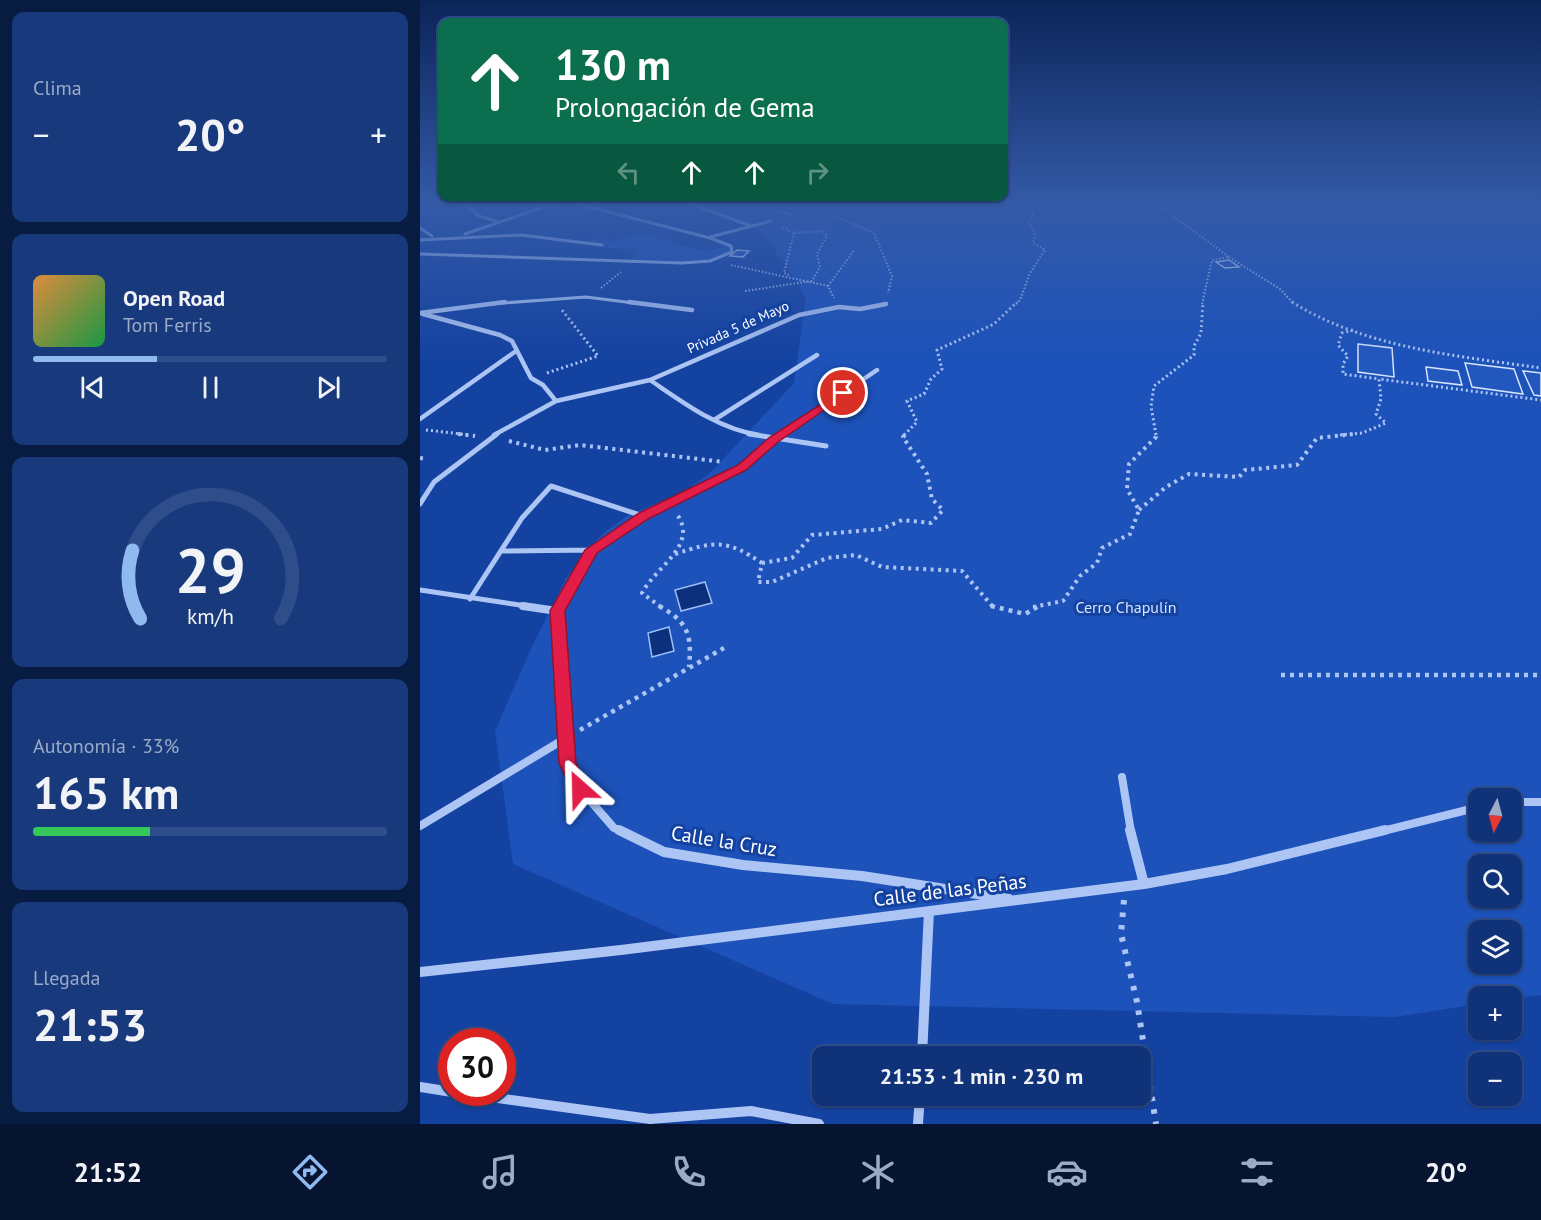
<!DOCTYPE html>
<html lang="es">
<head>
<meta charset="utf-8">
<style>
	:root { --surface:#0f3278; --page:#183a7d; --text:#f1f3f6; --muted:#9baac6; --line:#2f4d8a; --accent:#90b9f0 }
	body { margin:0; font-family:"PT Sans",sans-serif; background:var(--page); color:var(--text); height:100vh; display:flex; flex-direction:column; font-size:22px; white-space:nowrap }
	* { box-sizing:border-box; margin:0 }
	p { font-size:20px; color:var(--muted) }
	.icon { flex:none; width:33px; height:33px; fill:none; stroke:currentColor; stroke-width:2; stroke-linecap:round; stroke-linejoin:round }
	.map { position:relative; flex:1; overflow:hidden }
	.details { display:flex; flex-direction:column; gap:12px; padding:12px; background:#081c42; width:420px }
	.details>* { flex:none }
	.guide { position:absolute; left:18px; top:18px; width:570px; height:183px; border-radius:12px; box-shadow:0 2px 4px #0004,0 0 0 2px var(--line); background:#0b6e4f; color:#fff; overflow:hidden }
	.needle { width:39px; rotate:186deg }
	.tools { position:absolute; left:1048px; top:788px; display:grid; gap:12px }
	.tools a { display:grid; place-items:center; width:54px; height:54px; border-radius:12px; background:var(--surface); box-shadow:0 2px 4px #0004,0 0 0 2px var(--line); font-size:30px }
	.speed { position:absolute; left:18px; top:1028px; display:flex; gap:12px; font-size:30px; font-weight:700; text-align:center }
	.speed>* { display:grid; place-content:center; width:78px; height:78px; border-radius:50%; background:var(--surface); box-shadow:0 2px 4px #0004,0 0 0 2px var(--line); line-height:1 }
	.speed .limit { border:9px solid #d22; background:#fff; color:#111 }
	.pin { position:absolute; display:grid; place-items:center; width:51px; height:51px; color:#fff; margin:-26px; border:3px solid #fff; border-radius:50%; box-shadow:0 2px 6px #0007 }
	.me { position:absolute; width:66px; margin:-33px; rotate:335deg; stroke-linejoin:round; filter:drop-shadow(0 0 4px #0008) }
	.turn { display:flex; align-items:center; gap:21px; height:126px; padding:0 18px; font-size:27px }
	.turn .icon { width:78px; height:78px; stroke-width:2.5 }
	.turn b { display:block; font-size:42px; line-height:51px }
	.lanes { display:flex; align-items:center; height:57px; padding:0 18px; background:#0003; justify-content:center; gap:30px; direction:ltr }
	.lanes .off { opacity:.35 }
	.big { font-size:45px; font-weight:600; line-height:1.1 }
	.details .tile { flex:1; display:flex; flex-direction:column; justify-content:center; gap:9px; min-width:0; padding:0 21px; border-radius:12px; background:var(--page) }
	.details .dial { align-items:center; gap:0 }
	.dial svg { height:156px; overflow:visible; fill:none; stroke:var(--line); stroke-width:7; stroke-linecap:round; text-anchor:middle }
	.dial text { fill:var(--text); stroke:none }
	.song { display:flex; align-items:center; gap:18px }
	.cover { width:72px; height:72px; border-radius:9px; background:linear-gradient(135deg,hsl(30 70% 55%),hsl(140 70% 35%)) }
	.played { height:6px; border-radius:3px; background:linear-gradient(90deg,var(--accent) 35%,var(--line) 35%) }
	.keys { display:flex; justify-content:space-around; direction:ltr }
	.heat { display:flex; justify-content:space-between; align-items:center; font-size:33px; direction:ltr }
	.charge { height:9px; border-radius:4px; background:linear-gradient(90deg,#34c759 33%,var(--line) 0) }
	.trip { position:absolute; left:392px; top:1046px; width:339px; height:60px; border-radius:12px; background:var(--surface); box-shadow:0 2px 4px #0004,0 0 0 2px var(--line); font-weight:600; line-height:60px; text-align:center }
	.menu { display:flex; height:96px; justify-content:space-around; align-items:center; background:#061430; color:var(--muted) }
	.menu .icon { width:42px; height:42px }
	.menu .active { color:var(--accent) }
	.menu b { font-size:27px; color:var(--text) }
	main { display:flex; flex:1; min-height:0 }
	.map>svg:first-child { display:block }
	.green { fill:#1c52ba; fill-rule:evenodd }
	.water { fill:#0c307c; stroke:#9fbef7; stroke-width:1.5 }
	.building { fill:#2257be; stroke:#d5e3fd; stroke-width:1.5 }
	.lines { fill:none; stroke-linecap:round; stroke-linejoin:round }
	.path-far4 { stroke:#adc5f4; stroke-width:2; stroke-dasharray:1.5 2; stroke-linecap:butt }
	.path-far3 { stroke:#adc5f4; stroke-width:3; stroke-dasharray:2 3; stroke-linecap:butt }
	.path-far2 { stroke:#adc5f4; stroke-width:4; stroke-dasharray:3 4.5; stroke-linecap:butt }
	.path-far1 { stroke:#adc5f4; stroke-width:4.5; stroke-dasharray:4 5; stroke-linecap:butt }
	.path { stroke:#adc5f4; stroke-width:6; stroke-dasharray:4.5 8; stroke-linecap:butt }
	.street-far4 { stroke:#adc5f4; stroke-width:3 }
	.street-far3 { stroke:#adc5f4; stroke-width:4.5 }
	.street-far2 { stroke:#adc5f4; stroke-width:5 }
	.street-far1 { stroke:#adc5f4; stroke-width:8 }
	.street { stroke:#adc5f4; stroke-width:10 }
	.route { fill:#e11d48; stroke:#92132f; stroke-width:1.5 }
	.labels { text-anchor:middle; dominant-baseline:central; stroke-width:6; stroke-linejoin:round; paint-order:stroke }
	.far-street-label { font-size:14px; fill:#fff; stroke:#1442a0 }
	.park-label { font-size:16px; fill:#d5e3fd; stroke:#1442a0 }
	.near-street-label { font-size:20px; fill:#fff; stroke:#1442a0 }
</style>
</head>
<body>
<main>
<section class="details">
<div class="tile"><p>Clima</p>
<div class="heat"><a>−</a><b class="big">20°</b><a>+</a></div>
</div>
<div class="tile">
<div class="song"><i class="cover"></i><div><b>Open Road</b><p>Tom Ferris</p></div></div>
<div class="played"></div>
<div class="keys"><svg class="icon" aria-label="previous" viewBox="0 0 24 24"><path d="M18 5L8 12l10 7zM5 5v14"/></svg><svg class="icon" aria-label="pause" viewBox="0 0 24 24"><path d="M8 5v14M16 5v14"/></svg><svg class="icon" aria-label="next" viewBox="0 0 24 24"><path d="M6 5l10 7-10 7zM19 5v14"/></svg></div>
</div>
<div class="tile dial"><svg viewBox="0 0 100 80">
<path d="M14 69A42 42 0 1 1 86 69"/>
<path d="M14 69A42 42 0 0 1 10 34" stroke="#90b9f0"/>
<text x="50" y="56" font-size="32" font-weight="700">29</text>
<text x="50" y="72" font-size="11">km/h</text>
</svg></div>
<div class="tile"><p>Autonomía · 33%</p><b class="big">165 km</b><div class="charge"></div></div>
<div class="tile"><p>Llegada</p><b class="big">21:53</b></div>
</section>
<div class="map">
<svg width="1121" height="1124" viewBox="0 0 1121 1124">
	<rect width="100%" height="100%" fill="#1442a0"/>
	<path class="green" d="M280,202h841v793l-29,4v-3h-33v8l-85,13 -561,-13 -320,-140 -18,-133 34,-78 37,-75 36,-44 26,-19 55,-23 27,-19 84,-90 12,-86 -44,-66zM1059,798h33v33h-33zM1059,864h33v33h-33zM1059,930h33v33h-33z
		M224,233l61,19 26,-6 1,6 -22,9 -81,2 8,-13 -40,-3 -8,-6 9,-3 16,4z"/>
	<path class="water" d="M285,582l7,21 -31,8 -6,-21z
		M249,627l5,24 -22,6 -4,-24z"/>
	<path class="building" d="M317,250l12,1 -6,6 -13,-1z
		M809,260l10,7 -14,1 -9,-6z
		M938,344l34,4 2,29 -36,-5z
		M1045,363l49,6 9,25 -51,-7z
		M1006,367l32,4 4,14 -34,-4z
		M1103,371l18,2v23l-7,-1z"/>
	<g class="lines">
		<path class="path-far4" d="M726,202l19,8 64,47 -17,3 -10,44
			M357,211l20,5
			M403,211l51,22 18,43 -4,17
			M809,257l51,32 14,15
			M311,265l97,21 6,12
			M369,275l-5,-2 10,-40
			M408,286l27,-37
			M181,288l20,-16
			M325,291l67,-10 8,-14 -3,-13 10,-18 -4,-5 -29,2 -13,-7
			M596,304l4,-4 10,-27 15,-23 -12,-7 2,-9 -6,-12 5,-7 -6,-7 4,-6"/>
		<path class="path-far3" d="M872,302c73,46 166,54 249,66
			M933,330l-11,3 -4,12 10,11 -5,8v10l36,5
			M127,373l51,-17 -36,-46
			M6,430l44,5
			M484,435l13,-13 -10,-21 17,-7 7,-15 11,-10 -5,-19 57,-26 23,-22
			M736,435l-5,-29 3,-20 40,-31v-9l7,-13 2,-31
			M920,435l22,-2 24,-10 -10,-9 5,-15 -2,-20 162,21"/>
		<path class="path-far2" d="M38,434l17,2
			M89,441l36,9 35,-5 144,17
			M0,458l6,1
			M719,510l27,-23 23,-13 50,3 6,-7 52,-5 20,-27 37,-4
			M255,554c40,-13 51,-15 87,9l-4,19h14l55,-24 29,-3 26,12 80,4 31,36
			M342,563l30,-5 20,-23 70,-6 20,-9 29,3 12,-13 -11,-11 -5,-25 -24,-37 3,-3
			M241,607l-19,-14c14,-27 58,-48 34,-80
			M613,607l30,-6 17,-25 17,-13 5,-15 28,-14 9,-24 -12,-21 2,-25 27,-27v-3"/>
		<path class="path-far1" d="M239,606c29,16 33,28 30,61
			M571,606l34,8 14,-8
			M861,675h260
			M160,730l144,-82"/>
		<path class="path" d="M704,900l-3,34 16,68 19,122"/>
		<path class="street-far4" d="M43,202l16,14 17,5
			M266,202l65,24
			M0,228l12,8
			M45,234l93,-32
			M290,237l61,-16
			M0,240l101,-5 81,10
			M0,254l262,9 28,-2 22,-9 -1,-6 -21,-8 -140,-36
			M69,304l97,-7 56,7"/>
		<path class="street-far3" d="M209,302l63,8
			M0,313l85,-11
			M3,314l77,21 12,6 19,37 12,7 13,16
			M230,380c34,23 68,49 109,55
			M0,419l96,-68
			M294,420l103,-65
			M74,435l62,-34 94,-21 149,-65 40,-8 21,2 26,-5
			M361,435l96,-65"/>
		<path class="street-far2" d="M329,434l77,12
			M0,504l14,-22 63,-48
			M81,551l91,-1
			M0,590l113,17
			M50,599l52,-81 29,-32 92,30
			M139,607l33,-57 51,-34 99,-49 41,-33"/>
		<path class="street-far1" d="M103,606l34,5
			M140,606l-3,5 11,152 12,26 34,39 8,4
			M702,777l9,55
			M1092,802h29
			M0,826l146,-88
			M959,832l100,-25"/>
		<path class="street" d="M199,830l45,22 79,13 119,11 147,23
			M710,830l14,54
			M0,972l201,-22 523,-66 83,-15 158,-39
			M502,1056l7,-145
			M0,1087l32,5
			M33,1092l197,27 101,-8 68,13
			M498,1124l2,-29"/>
	</g>
	<linearGradient id="sky" x2="0" y2="1"><stop stop-color="#0b2458"/><stop offset="0.56" stop-color="#345aa7"/><stop offset="1" stop-color="#345aa7" stop-opacity="0"/></linearGradient>
	<rect width="1121" height="360" fill="url(#sky)"/>
	<path class="route" d="M423,390l5,3 -2,2 -68,47 -32,28 -98,49 -51,34 -32,58 11,152 13,26 -2,6 -7,2 -6,-2 -15,-32 -9,-152 35,-61 54,-37 99,-48 32,-28z"/>
	<g class="labels">
		<g class="far-street-label">
			<text transform="translate(318 327) rotate(-24)">Privada 5 de Mayo</text>
		</g>
		<g class="park-label">
			<text x="706" y="607">Cerro Chapulín</text>
		</g>
		<g class="near-street-label">
			<text transform="translate(304 841) rotate(9)">Calle la Cruz</text>
			<text transform="translate(530 890) rotate(-7)">Calle de las Peñas</text>
		</g>
	</g>
</svg>
<div class="tools">
<a><svg class="needle" viewBox="-14 -14 28 28"><path d="M0-13l5 13h-10z" fill="#e53935"/><path d="M0 13l5-13h-10z" fill="#9baac6"/></svg></a>
<a><svg class="icon" aria-label="search" viewBox="0 0 24 24"><circle cx="10" cy="10" r="6"/><path d="M15 15l6 6"/></svg></a>
<a><svg class="icon" aria-label="layers" viewBox="0 0 24 24"><path d="M12 4l9 5-9 5-9-5zM3 14l9 5 9-5"/></svg></a>
<a>+</a>
<a>−</a>
</div>
<div class="speed"><div class="limit">30</div></div>
<div class="pin" style="left:423px;top:393px;background:#d93025"><svg class="icon" aria-label="arrive" viewBox="0 0 24 24"><path d="M6 21V4h12l-3 4 3 4H6"/></svg></div>
<svg class="me" style="left:160px;top:789px" viewBox="-20 -20 40 40"><path d="M0-17L14 15 0 8-14 15z" fill="#e11d48" stroke="#fff" stroke-width="4"/></svg>
<div class="trip">21:53 · 1 min · 230 m</div>
<div class="guide">
<div class="turn"><svg class="icon" aria-label="ahead" viewBox="0 0 24 24"><path d="M12 20V5M6 11l6-6 6 6"/></svg><div><b>130 m</b>Prolongación de Gema</div></div>
<div class="lanes"><svg class="icon off" aria-label="left" viewBox="0 0 24 24"><path d="M17 20v-9H6M10 6l-5 5 5 5"/></svg><svg class="icon" aria-label="ahead" viewBox="0 0 24 24"><path d="M12 20V5M6 11l6-6 6 6"/></svg><svg class="icon" aria-label="ahead" viewBox="0 0 24 24"><path d="M12 20V5M6 11l6-6 6 6"/></svg><svg class="icon off" aria-label="right" viewBox="0 0 24 24"><path d="M7 20v-9h11M14 6l5 5-5 5"/></svg></div>
</div>
</div>
</main>
<nav class="menu">
<b>21:52</b>
<svg class="icon active" aria-label="directions" viewBox="0 0 24 24"><path d="M12 3l9 9-9 9-9-9zM9 14v-3h6M13 9l2 2-2 2"/></svg>
<svg class="icon" aria-label="music" viewBox="0 0 24 24"><path d="M9 18V5l10-2v13"/><circle cx="6" cy="18" r="3"/><circle cx="16" cy="16" r="3"/></svg>
<svg class="icon" aria-label="phone" viewBox="0 0 24 24"><path d="M5 4h4l2 5-3 2q2 4 5 5l2-3 5 2v4C11 20 4 13 5 4z"/></svg>
<svg class="icon" aria-label="climate" viewBox="0 0 24 24"><path d="M12 3v18M4 7l16 10M4 17L20 7"/></svg>
<svg class="icon" aria-label="car" viewBox="0 0 24 24"><path d="M5 17H2v-5l4-1 3-4h7l3 4 3 1v5h-3M9 17h6M6 11h13"/><circle cx="7" cy="17" r="2"/><circle cx="17" cy="17" r="2"/></svg>
<svg class="icon" aria-label="filters" viewBox="0 0 24 24"><path d="M4 7h16M4 17h16"/><circle cx="9" cy="7" r="2"/><circle cx="15" cy="17" r="2"/></svg>
<b>20°</b>
</nav>
</body>
</html>
